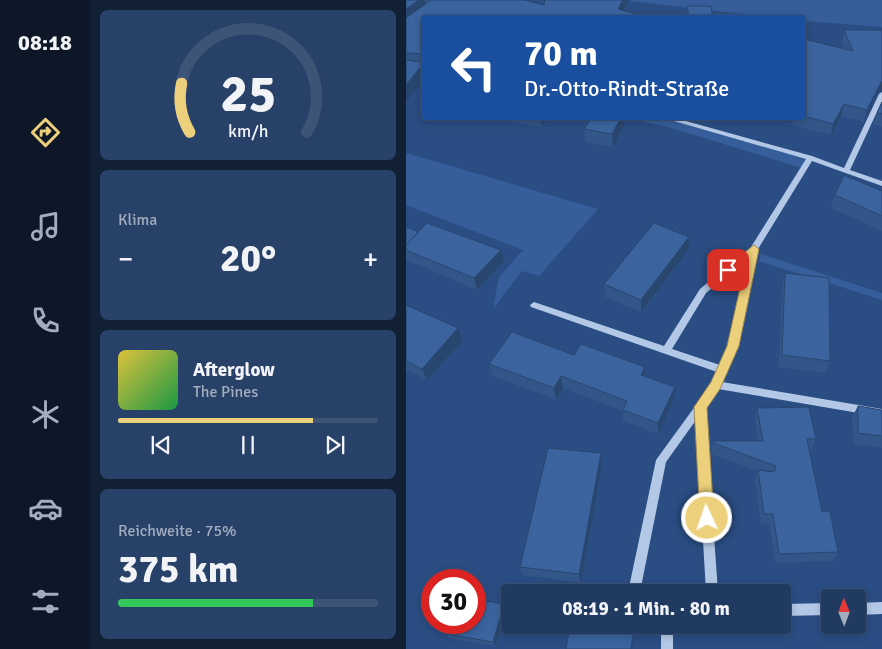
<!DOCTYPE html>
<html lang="de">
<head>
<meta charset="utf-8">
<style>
	:root { --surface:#203a62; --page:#284168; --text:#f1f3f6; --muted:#a2adbe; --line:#3d5477; --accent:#edd07b }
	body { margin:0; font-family:Signika,sans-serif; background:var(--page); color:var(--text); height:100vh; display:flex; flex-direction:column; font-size:19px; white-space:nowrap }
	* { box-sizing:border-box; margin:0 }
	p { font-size:16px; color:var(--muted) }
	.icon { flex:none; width:28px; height:28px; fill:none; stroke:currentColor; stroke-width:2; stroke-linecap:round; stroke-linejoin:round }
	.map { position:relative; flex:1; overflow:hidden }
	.side { display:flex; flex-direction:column; gap:10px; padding:10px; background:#122036; width:316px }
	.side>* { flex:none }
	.banner { position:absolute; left:15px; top:15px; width:385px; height:105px; border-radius:5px; box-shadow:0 2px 8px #0003,0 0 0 1px var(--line); background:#1a4fa0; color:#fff; overflow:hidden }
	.needle { width:32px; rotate:359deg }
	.tools { position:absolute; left:415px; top:589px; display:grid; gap:10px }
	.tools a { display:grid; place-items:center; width:45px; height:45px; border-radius:5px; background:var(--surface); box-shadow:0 2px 8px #0003,0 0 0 1px var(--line); font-size:25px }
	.speed { position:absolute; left:15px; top:569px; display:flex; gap:10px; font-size:25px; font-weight:700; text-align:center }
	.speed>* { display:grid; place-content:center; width:65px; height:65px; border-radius:50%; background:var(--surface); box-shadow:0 2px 8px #0003,0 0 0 1px var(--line); line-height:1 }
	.speed .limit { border:8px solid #d22; background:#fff; color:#111 }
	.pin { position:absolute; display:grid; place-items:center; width:42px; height:42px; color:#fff; margin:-21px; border-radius:10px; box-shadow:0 2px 8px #0006 }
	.me { position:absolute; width:55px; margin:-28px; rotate:357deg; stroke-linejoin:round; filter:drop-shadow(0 0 4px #0008) }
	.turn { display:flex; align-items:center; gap:18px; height:105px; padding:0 20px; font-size:22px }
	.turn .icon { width:65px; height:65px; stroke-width:2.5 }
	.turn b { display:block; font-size:35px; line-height:42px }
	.big { font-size:38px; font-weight:800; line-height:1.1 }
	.side .card { flex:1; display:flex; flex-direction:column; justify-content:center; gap:8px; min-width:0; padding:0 18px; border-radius:8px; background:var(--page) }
	.side .dial { align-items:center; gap:0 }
	.dial svg { height:130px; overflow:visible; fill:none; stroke:var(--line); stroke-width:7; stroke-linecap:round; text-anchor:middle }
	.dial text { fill:var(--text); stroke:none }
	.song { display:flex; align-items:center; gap:15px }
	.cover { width:60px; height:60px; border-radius:8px; background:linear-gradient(135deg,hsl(50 70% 55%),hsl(140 70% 35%)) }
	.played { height:5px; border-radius:2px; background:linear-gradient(90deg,var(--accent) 75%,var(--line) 75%) }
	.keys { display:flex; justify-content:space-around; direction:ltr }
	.heat { display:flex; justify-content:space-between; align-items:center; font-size:28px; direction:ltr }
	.charge { height:8px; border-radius:4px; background:linear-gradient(90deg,#34c759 75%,var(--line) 0) }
	.trip { position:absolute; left:95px; top:584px; width:290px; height:50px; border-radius:5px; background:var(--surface); box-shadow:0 2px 8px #0003,0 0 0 1px var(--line); font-weight:800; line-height:50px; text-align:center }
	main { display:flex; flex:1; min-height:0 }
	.dock { display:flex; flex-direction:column; width:90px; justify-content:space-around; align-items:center; background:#0d1727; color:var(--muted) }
	.dock .icon { width:35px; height:35px }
	.dock .active { color:var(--accent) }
	.dock b { font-size:22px; color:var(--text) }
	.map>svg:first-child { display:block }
	.green { fill:#355e9a }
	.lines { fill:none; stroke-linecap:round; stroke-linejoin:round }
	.minor { fill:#b3c8e6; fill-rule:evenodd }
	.wall { fill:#335689 }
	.shaded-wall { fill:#29466f }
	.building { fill:#3b649f; stroke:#29466f }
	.route { fill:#edd07b; stroke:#9a8750 }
</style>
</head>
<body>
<main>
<nav class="dock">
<b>08:18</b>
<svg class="icon active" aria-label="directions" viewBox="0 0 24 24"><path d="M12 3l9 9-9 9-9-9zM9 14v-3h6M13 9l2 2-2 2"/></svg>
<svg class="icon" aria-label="music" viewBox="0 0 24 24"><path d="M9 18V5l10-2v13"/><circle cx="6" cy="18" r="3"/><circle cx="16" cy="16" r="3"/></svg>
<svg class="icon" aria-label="phone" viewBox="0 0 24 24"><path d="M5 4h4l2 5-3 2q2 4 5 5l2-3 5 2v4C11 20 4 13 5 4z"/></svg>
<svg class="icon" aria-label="climate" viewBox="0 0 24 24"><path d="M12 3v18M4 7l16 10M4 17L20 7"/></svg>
<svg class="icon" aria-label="car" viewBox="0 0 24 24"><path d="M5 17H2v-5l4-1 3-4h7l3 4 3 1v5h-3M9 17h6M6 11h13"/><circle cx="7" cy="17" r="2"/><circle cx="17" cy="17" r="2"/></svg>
<svg class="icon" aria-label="filters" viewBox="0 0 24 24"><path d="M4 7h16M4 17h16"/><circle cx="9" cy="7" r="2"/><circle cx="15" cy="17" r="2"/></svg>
</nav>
<section class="side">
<div class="card dial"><svg viewBox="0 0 100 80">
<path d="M14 69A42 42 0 1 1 86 69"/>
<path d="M14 69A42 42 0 0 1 9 39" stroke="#edd07b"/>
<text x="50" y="56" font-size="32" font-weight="700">25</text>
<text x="50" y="72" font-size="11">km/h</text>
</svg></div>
<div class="card"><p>Klima</p>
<div class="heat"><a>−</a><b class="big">20°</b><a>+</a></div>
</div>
<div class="card">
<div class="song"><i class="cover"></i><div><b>Afterglow</b><p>The Pines</p></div></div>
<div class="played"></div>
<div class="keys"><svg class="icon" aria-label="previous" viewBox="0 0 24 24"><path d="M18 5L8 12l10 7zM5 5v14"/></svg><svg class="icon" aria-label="pause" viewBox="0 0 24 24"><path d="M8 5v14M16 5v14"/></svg><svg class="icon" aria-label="next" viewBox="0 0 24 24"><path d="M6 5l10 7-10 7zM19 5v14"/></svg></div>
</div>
<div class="card"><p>Reichweite · 75%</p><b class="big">375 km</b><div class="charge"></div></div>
</section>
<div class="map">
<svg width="476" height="649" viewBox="0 0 476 649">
	<rect width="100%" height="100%" fill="#2a4d83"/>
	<path class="green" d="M216,0h260v27l-78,-6v-3l-36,-1z
		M221,118h44l139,40 -8,10 -134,-41z
		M0,153l192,56 -59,67 -17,-5 -29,38 6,-32 24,-27 -117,-45z
		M355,254l121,39v7l-123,-39z"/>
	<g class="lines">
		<path class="minor" d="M476,92v9l-32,69 32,11v5l-70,-25 -54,88 -21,97 -15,36 160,27v8l-164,-28 -13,19 13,184h-12l-10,-172 -30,42 -26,130h-12l28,-132 56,-77 5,-11 -186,-65 -1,-2 4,-3 130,44 36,-57 51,-42 55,-88 -139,-40 -1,-1h9l137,38 32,12 35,-74zM342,258l-19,88 -9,19 -48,-16 34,-56z
			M476,602v12l-25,1v-12z
			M424,603v12l-48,1v-12z
			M255,625h12v24h-12z"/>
	</g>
	<path class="wall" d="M0,0h119l19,5 1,-5h84l-5,11 -200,7v61l-18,23z
		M281,6l26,12h-26z
		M438,30h38v60l-5,3 -13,29 -23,-6 -10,19 -40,-10 1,-7h12v-79l41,10 -3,-8z
		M476,102v25l-9,-3 4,-11z
		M98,118h43l-5,9 -37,-7z
		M218,125l-11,22 -28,-5 -1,-13z
		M476,191v40l-51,-23 4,-13z
		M0,227l98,34 -27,29 -70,-30h-1z
		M282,250l-47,62 -36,-15 -1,-13z
		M379,273l45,88 -4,12 -47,-6 3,-82z
		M0,305l52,23 5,12 -36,40 -21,-10z
		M83,364l156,3v9l29,23 -16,35 -35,-13v-10l-60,-23 -7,12 -63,-24z
		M452,406l24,4v38l-29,-4 -1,-27z
		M351,408l59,31 -4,11h-3l13,62 16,40 -5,9 -58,2 -6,-40 -8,1 -6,-44 3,-9 -47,-17 2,-13h45l-3,-22z
		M196,464l-21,119 -58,-8 -3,-8z
		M101,608l-11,38 -47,-8 -3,-4z"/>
	<path class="shaded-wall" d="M13,0h6l2,7 -21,16v-14z
		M217,0h6l-9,18 -2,-9z
		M18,63v16l-18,23v-17z
		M476,81v9l-5,3 -13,29 3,-12 14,-28z
		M438,104l-3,12 -10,19 2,-11z
		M134,118h7l-5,9z
		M215,118h2l1,7 -11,22 -1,-13z
		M283,237l-1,13 -47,62v-12z
		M95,250l3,11 -27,29 -3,-12z
		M52,328l5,12 -36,40 -5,-11z
		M239,367v12l-4,-4z
		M155,376l2,12 -7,12 -2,-12z
		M269,387l-1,12 -16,35v-11z
		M195,453l1,11 -21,119 -2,-9z
		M98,604l3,4 -11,38 -3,-4z
		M227,634v7l-1,8h-1z"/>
	<path class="building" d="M0,0h13l-13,9z
		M25,0h94l19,5 1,-5h78l-5,9 33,9h-227v45l-18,22v-25l15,2 2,-6 -2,-2 -15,-1v-35z
		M281,6h24l2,12h-24z
		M438,30h38v51l-1,1 -14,28 -23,-6 -11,20 -29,-8v-77l49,12z
		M476,102v12l-5,-1z
		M186,118h29l-9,16 -28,-5z
		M438,175l38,16v25l-47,-21z
		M21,223l74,27 -27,28 -68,-28v-5z
		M248,223l35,14 -48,63 -37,-16z
		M0,227l13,5 -13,13z
		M379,273l44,5 1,83 -48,-6z
		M0,305l52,23 -36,41 -16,-8z
		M106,332l62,23 7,-11 64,23 -4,8 34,12 -17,36 -35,-13 4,-9 -66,-25 -7,12 -65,-24z
		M452,406l24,4v26l-24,-3z
		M403,407l7,32h-9l15,73 8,-1 8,41 -59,2 -6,-40h-9l-6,-44 16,2 2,-6 -63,-23v-2h50l-6,-33z
		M142,448l53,5 -22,121 -59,-7z
		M69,599l29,5 -11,38 -47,-8 4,-12h25z
		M164,626l63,8 -2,15h-65z"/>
	<path class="route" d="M348,245l5,4 -20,97 -19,43 -13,19 7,110 -2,5 -5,2 -5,-2 -2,-5 -6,-111 17,-25 16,-36 19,-85 -18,13 -5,-4z"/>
</svg>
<div class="tools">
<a><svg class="needle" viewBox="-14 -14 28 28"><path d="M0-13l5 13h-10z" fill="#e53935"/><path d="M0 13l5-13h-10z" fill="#a2adbe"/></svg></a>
</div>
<div class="speed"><div class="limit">30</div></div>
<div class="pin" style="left:322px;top:270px;background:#d93025"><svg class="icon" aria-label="arrive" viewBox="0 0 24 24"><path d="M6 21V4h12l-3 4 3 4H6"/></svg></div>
<svg class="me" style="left:301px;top:518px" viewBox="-20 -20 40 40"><circle r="17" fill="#edd07b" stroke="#fff" stroke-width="3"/><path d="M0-11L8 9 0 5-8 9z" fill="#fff"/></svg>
<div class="trip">08:19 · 1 Min. · 80 m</div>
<div class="banner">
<div class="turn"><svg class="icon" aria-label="left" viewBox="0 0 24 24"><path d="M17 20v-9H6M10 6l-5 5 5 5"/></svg><div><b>70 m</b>Dr.-Otto-Rindt-Straße</div></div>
</div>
</div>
</main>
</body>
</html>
